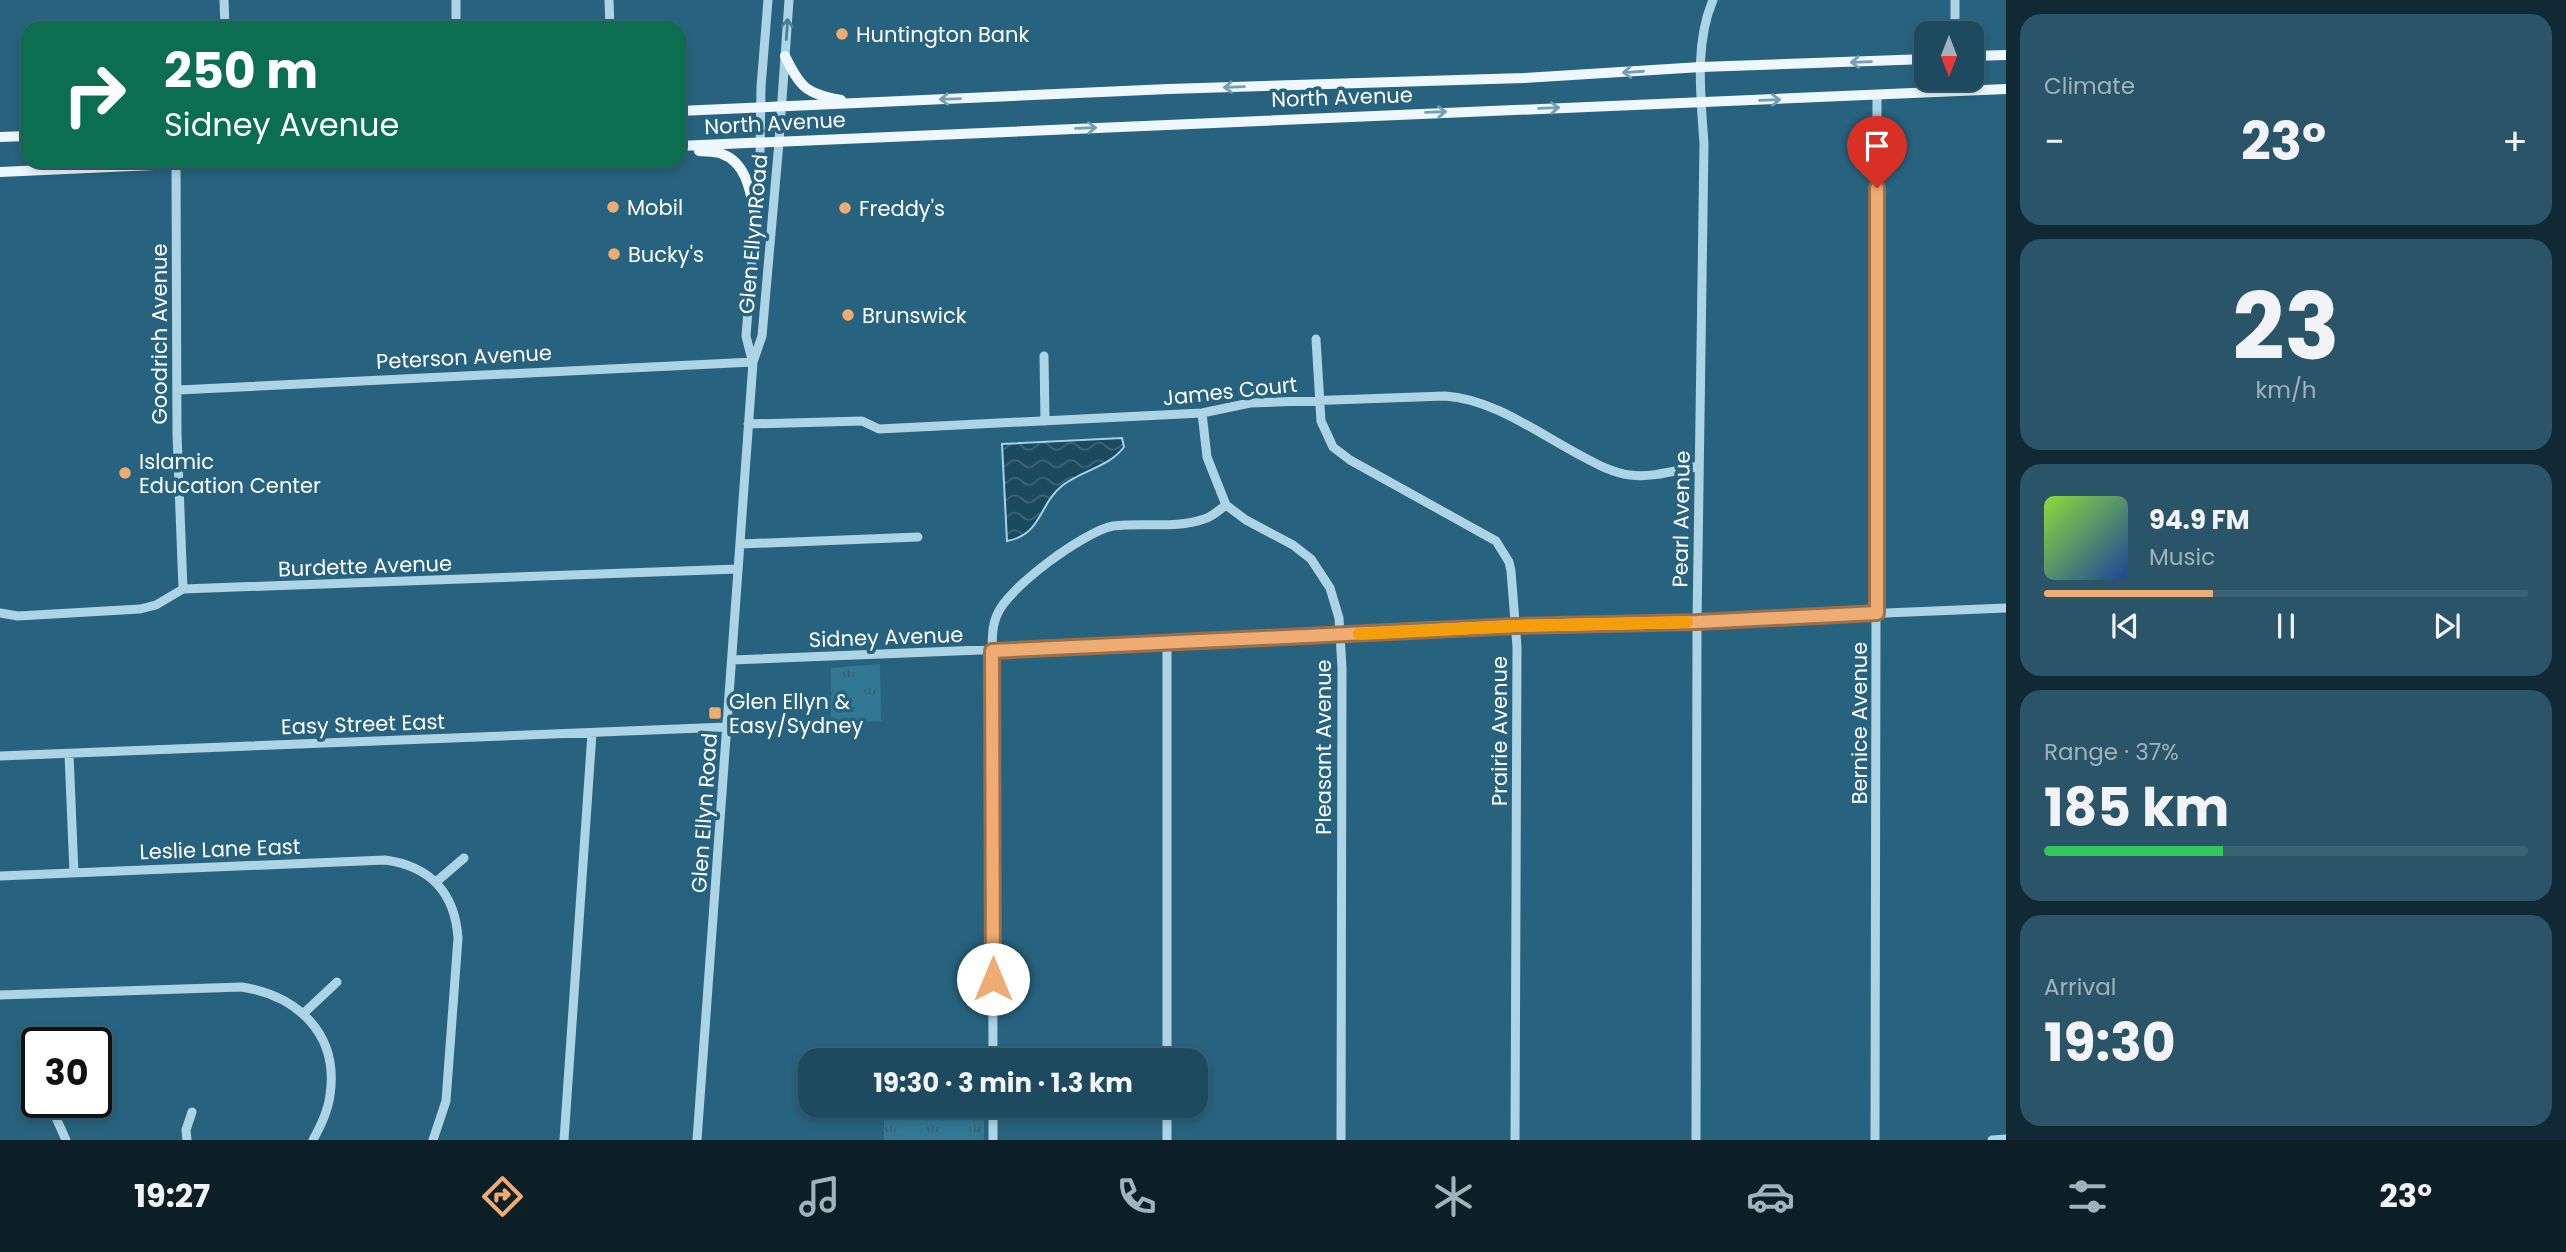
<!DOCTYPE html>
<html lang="en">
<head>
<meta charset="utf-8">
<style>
	:root { --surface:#1d4a5e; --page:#2a5467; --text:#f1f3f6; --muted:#a0b3bc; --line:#3b6273; --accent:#eeab72 }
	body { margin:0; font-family:Poppins,sans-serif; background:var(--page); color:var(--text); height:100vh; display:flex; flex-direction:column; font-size:26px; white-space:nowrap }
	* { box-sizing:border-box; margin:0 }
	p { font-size:23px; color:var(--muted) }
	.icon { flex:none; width:38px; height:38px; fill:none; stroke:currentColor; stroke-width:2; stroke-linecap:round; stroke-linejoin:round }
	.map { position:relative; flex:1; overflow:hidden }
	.details { display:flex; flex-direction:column; gap:14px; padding:14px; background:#102934; width:560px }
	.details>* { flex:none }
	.hud { position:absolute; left:21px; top:21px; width:665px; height:147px; border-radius:21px; box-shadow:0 4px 10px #0003,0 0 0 2px var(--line); background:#0b6e4f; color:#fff; overflow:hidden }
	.needle { width:46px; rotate:180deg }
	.tools { position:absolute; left:1914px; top:21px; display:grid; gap:14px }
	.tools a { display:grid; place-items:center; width:70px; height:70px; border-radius:14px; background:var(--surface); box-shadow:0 4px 10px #0003,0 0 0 2px var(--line); font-size:35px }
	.speed { position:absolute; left:21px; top:1027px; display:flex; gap:14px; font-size:35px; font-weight:700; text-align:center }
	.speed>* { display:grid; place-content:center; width:91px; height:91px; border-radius:50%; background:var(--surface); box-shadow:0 4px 10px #0003,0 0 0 2px var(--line); line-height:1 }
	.speed .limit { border:4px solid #111; border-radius:10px; background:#fff; color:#111 }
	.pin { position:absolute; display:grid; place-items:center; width:60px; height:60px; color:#fff; margin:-72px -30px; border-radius:50% 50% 50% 0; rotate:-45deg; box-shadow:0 0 7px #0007 }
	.pin .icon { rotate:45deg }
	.me { position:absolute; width:77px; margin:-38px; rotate:0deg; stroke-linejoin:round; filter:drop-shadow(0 0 5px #0008) }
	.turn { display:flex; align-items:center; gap:24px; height:147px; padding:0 28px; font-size:32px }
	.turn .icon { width:91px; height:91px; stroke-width:2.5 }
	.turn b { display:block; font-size:49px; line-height:60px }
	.big { font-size:52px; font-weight:700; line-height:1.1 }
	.details .tile { flex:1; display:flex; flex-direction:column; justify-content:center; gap:10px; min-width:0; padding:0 24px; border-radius:21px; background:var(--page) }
	.details .dial { align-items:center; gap:0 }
	.dial b { font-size:91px; line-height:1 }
	.song { display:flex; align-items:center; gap:21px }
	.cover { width:84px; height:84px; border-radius:10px; background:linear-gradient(135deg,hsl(90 70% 55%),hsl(220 70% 35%)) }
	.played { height:7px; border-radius:4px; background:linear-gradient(90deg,var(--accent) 35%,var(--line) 35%) }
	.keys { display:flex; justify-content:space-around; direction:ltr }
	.heat { display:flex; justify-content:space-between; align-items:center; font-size:38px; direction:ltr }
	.charge { height:10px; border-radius:5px; background:linear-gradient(90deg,#34c759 37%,var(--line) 0) }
	.trip { position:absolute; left:798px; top:1048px; width:410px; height:70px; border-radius:21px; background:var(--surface); box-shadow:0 4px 10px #0003,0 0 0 2px var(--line); font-weight:700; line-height:70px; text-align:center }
	.tab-bar { display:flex; height:112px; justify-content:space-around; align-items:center; background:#0c1e26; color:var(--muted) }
	.tab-bar .icon { width:49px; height:49px }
	.tab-bar .selected { color:var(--accent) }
	.tab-bar b { font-size:32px; color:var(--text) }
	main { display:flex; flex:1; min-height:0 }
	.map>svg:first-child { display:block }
	.grass { fill:url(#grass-tufts) }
	.water { fill:url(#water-waves); stroke:#a1d2e6; stroke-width:2 }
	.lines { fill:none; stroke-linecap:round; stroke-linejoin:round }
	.minor { stroke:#add4e5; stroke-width:9 }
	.major { stroke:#edf7fd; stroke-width:10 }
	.oneway { stroke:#487f98 }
	.oneway2 { stroke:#769eb1 }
	.route-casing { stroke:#9b6f4a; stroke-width:18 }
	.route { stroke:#eeab72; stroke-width:12 }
	.slow { stroke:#f59e0b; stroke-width:12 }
	.poi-dot { fill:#eeab72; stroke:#27637e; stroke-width:2.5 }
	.labels { text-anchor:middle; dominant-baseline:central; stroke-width:7; stroke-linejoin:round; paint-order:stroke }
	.poi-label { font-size:21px; fill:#fff; stroke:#27637e; text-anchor:start }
	.street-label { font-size:21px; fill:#fff; stroke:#27637e }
</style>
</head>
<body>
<main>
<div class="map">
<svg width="2006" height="1140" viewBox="0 0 2006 1140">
	<defs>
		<pattern id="grass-tufts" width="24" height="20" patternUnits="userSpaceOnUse" patternTransform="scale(1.75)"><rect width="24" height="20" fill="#317895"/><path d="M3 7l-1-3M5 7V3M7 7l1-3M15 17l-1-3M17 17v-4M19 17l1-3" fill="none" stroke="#40606d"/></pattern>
		<pattern id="water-waves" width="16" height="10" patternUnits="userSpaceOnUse" patternTransform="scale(1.75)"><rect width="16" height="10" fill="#1b495f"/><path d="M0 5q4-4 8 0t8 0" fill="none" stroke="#3d6477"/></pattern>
	</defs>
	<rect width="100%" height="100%" fill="#27637e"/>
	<path class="grass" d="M880,664l1,57 -50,2v-55z
		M984,1048v12h-100v-10z
		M884,1106h100v34h-100z"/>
	<path class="water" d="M1122,438l2,9c-15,20 -41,23 -61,38 -24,18 -21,50 -56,56l-5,-97z"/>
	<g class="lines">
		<path class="minor" d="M224,0l1,28
			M456,0v28
			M609,0l1,28
			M1955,33v-33
			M176,163l1,271 6,155
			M1316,339l5,82 12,26 17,13 146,81 13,21 2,9 6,76 -2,493
			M1044,356l1,65
			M752,360l-6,-24 14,-178 1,-71 7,-87
			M178,390l575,-28
			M1202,413l5,44 19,48 20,15 47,25 18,14 19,29 9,30 3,50 -1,472
			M748,424l114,-3 17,8 323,-16 48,-10 195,-7c47,3 90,35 131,57 17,9 35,20 54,22 23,3 46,-5 69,-9
			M740,544l178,-7
			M0,613l18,3 122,-7 16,-4 27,-16 555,-20
			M732,660c425,-15 849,-36 1274,-52
			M69,754l5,119
			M0,756l727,-29
			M0,876l385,-16c45,6 70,33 73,78l-12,163 -13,39
			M436,882l28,-24
			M0,995l242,-8c56,9 97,47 88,108 -2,16 -9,30 -17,45
			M304,1013l33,-31
			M993,1060l-1,-392c1,-17 -2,-38 5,-53 10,-27 88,-84 116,-89 30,-4 63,3 91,-7 8,-2 15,-9 22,-14
			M1167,1060v-417
			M1167,1106v34
			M57,1120l9,20
			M187,1140l-1,-10 6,-18
			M564,1140l28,-407
			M697,1140l56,-778 9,-26 17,-194 10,-142
			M993,1140v-34
			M1696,1140l1,-518 7,-478c-3,-46 -10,-100 9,-144
			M1875,1140l2,-1044
			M1992,1140l14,-1"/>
		<path class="major" d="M785,56c15,31 21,38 56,44
			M1972,56l34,-1
			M679,111l490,-22 355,-11 177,-11 226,-8
			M0,137l28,-1
			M679,146l1327,-57
			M699,151c7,1 16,0 23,3 26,9 29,42 34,66
			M0,172l242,-11"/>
	</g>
	<defs><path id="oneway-shaft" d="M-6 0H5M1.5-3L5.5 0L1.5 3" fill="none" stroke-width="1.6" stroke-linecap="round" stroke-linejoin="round" transform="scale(1.75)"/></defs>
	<use class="oneway" href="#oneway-shaft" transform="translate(787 29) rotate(-86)"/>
	<g class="oneway2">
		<use href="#oneway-shaft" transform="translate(1861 62) rotate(178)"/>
		<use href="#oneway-shaft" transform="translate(1633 72) rotate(176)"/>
		<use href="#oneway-shaft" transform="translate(1234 87) rotate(178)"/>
		<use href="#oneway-shaft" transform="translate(950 99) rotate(178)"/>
		<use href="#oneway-shaft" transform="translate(1770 100) rotate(-2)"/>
		<use href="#oneway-shaft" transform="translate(1549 108) rotate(-2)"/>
		<use href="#oneway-shaft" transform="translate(1436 112) rotate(-2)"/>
		<use href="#oneway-shaft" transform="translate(1086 128) rotate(-2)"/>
	</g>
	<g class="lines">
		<defs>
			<path id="route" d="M993,979l-1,-328 523,-25 182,-4 180,-9v-425"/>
		</defs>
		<use href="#route" class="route-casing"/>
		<use href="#route" class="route"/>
		<path class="slow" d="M1359,634l156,-8 172,-4"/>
	</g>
	<g class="poi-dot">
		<circle cx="842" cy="34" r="7"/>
		<circle cx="613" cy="207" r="7"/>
		<circle cx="845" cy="208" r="7"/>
		<circle cx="614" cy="254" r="7"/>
		<circle cx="848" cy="315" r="7"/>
		<circle cx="125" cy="473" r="7"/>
		<rect x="708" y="706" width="14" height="14" rx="3.5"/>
	</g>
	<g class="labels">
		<g class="poi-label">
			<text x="856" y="34">Huntington Bank</text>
			<text x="627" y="207">Mobil</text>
			<text x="859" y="208">Freddy's</text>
			<text x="628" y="254">Bucky's</text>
			<text x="862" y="315">Brunswick</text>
			<text x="139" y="461">Islamic<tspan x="139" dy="24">Education Center</tspan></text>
			<text x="729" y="701">Glen Ellyn &amp;<tspan x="729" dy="24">Easy/Sydney</tspan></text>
		</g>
		<g class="street-label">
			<text transform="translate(1342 97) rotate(-2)">North Avenue</text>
			<text transform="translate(775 123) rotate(-3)">North Avenue</text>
			<text transform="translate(753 234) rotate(-85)">Glen Ellyn Road</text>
			<text transform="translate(159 334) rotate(-90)">Goodrich Avenue</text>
			<text transform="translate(464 357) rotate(-3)">Peterson Avenue</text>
			<text transform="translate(1230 391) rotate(-6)">James Court</text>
			<text transform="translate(1681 519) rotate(-89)">Pearl Avenue</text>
			<text transform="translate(365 566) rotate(-2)">Burdette Avenue</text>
			<text transform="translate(886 637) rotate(-2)">Sidney Avenue</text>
			<text transform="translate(1859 723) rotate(-90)">Bernice Avenue</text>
			<text transform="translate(363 724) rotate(-2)">Easy Street East</text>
			<text transform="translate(1499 731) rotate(-90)">Prairie Avenue</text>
			<text transform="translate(1323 747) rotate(-90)">Pleasant Avenue</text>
			<text transform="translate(704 813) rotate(-86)">Glen Ellyn Road</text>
			<text transform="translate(220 849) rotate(-2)">Leslie Lane East</text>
		</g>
	</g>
</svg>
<div class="tools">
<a><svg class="needle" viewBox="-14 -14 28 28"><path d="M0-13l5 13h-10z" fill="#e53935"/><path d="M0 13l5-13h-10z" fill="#a0b3bc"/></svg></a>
</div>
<div class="speed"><div class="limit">30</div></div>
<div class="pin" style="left:1877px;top:188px;background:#d93025"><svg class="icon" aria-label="arrive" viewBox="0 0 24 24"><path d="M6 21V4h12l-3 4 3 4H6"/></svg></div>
<svg class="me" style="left:993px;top:979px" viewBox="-20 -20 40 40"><circle r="19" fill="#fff"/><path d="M0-13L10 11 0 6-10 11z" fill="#eeab72"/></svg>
<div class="trip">19:30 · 3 min · 1.3 km</div>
<div class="hud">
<div class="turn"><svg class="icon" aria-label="right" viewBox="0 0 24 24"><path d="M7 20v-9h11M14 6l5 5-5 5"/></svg><div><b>250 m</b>Sidney Avenue</div></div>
</div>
</div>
<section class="details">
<div class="tile"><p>Climate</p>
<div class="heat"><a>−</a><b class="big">23°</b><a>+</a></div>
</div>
<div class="tile dial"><b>23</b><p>km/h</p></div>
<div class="tile">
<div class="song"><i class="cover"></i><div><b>94.9 FM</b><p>Music</p></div></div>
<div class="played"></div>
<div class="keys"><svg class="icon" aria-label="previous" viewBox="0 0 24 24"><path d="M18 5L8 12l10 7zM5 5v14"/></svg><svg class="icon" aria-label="pause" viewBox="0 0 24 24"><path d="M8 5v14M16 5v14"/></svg><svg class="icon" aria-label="next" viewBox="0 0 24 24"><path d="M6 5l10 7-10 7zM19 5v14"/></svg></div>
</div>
<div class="tile"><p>Range · 37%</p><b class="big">185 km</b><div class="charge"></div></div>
<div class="tile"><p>Arrival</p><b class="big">19:30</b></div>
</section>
</main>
<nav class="tab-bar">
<b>19:27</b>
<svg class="icon selected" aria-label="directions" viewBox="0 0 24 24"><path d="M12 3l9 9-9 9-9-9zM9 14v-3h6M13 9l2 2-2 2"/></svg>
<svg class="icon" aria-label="music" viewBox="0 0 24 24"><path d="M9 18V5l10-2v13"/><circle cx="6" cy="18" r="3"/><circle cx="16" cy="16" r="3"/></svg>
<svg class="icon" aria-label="phone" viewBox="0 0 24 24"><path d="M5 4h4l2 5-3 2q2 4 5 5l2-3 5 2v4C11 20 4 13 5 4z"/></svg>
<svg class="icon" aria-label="climate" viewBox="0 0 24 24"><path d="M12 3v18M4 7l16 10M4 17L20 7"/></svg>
<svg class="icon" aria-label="car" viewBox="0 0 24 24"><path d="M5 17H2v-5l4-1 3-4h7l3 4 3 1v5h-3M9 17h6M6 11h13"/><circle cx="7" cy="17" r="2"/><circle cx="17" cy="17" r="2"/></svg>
<svg class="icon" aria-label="filters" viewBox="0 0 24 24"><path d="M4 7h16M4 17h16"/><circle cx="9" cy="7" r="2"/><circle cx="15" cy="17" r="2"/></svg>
<b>23°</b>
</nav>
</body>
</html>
